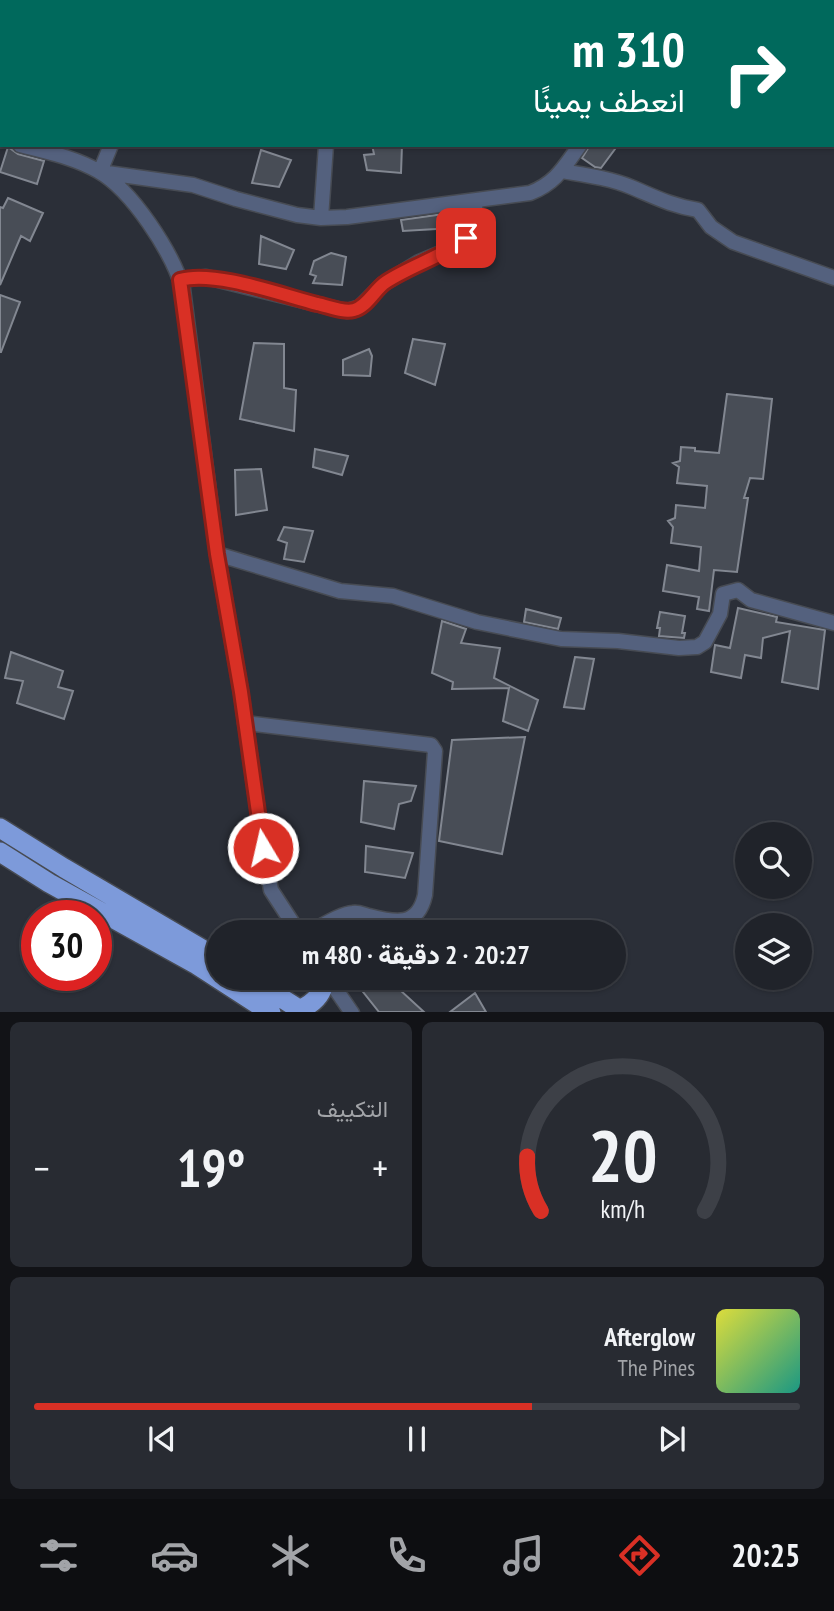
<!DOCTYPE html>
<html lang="ar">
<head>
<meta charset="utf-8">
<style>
	:root { --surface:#20232a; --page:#282b32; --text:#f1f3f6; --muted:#a2a4a8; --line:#3d4047; --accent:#d93025 }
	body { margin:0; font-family:"PT Sans Narrow",Vazirmatn,sans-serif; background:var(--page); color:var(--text); direction:rtl; height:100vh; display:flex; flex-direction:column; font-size:26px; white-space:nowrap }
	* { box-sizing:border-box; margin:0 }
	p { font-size:23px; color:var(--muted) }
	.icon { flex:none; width:38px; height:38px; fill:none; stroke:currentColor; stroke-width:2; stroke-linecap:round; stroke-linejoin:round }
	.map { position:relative; height:1012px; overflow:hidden; direction:ltr }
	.sheet { display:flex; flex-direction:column; gap:10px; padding:10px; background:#121317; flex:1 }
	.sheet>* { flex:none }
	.banner { position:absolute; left:0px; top:0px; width:835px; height:147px; box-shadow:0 2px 5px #0004,0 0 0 2px var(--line); direction:rtl; background:#00695c; color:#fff; overflow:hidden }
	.buttons { position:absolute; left:735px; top:822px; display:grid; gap:14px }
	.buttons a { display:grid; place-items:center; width:77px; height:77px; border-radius:50%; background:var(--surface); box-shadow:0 2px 5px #0004,0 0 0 2px var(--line); font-size:35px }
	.speed { position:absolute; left:21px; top:900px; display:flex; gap:14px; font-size:35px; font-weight:700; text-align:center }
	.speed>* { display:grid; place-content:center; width:91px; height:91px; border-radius:50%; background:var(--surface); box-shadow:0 2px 5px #0004,0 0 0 2px var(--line); line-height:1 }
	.speed .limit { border:10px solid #d22; background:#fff; color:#111 }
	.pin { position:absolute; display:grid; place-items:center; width:60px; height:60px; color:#fff; margin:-30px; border-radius:14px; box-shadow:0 4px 10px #0006 }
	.me { position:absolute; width:77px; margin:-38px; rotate:351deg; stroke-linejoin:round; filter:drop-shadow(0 0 5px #0008) }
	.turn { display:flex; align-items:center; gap:24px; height:147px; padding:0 35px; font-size:32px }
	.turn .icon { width:91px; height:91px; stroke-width:2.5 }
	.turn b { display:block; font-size:49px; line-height:60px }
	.big { font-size:52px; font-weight:800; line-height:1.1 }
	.sheet .widget { flex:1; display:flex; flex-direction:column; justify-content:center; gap:10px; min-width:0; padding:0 24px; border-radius:10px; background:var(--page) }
	.sheet .dial { align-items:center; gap:0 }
	.dial svg { height:182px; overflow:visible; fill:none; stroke:var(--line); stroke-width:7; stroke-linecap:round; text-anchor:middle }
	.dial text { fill:var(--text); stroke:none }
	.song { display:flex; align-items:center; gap:21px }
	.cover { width:84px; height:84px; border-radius:10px; background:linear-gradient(135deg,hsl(60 70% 55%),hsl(170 70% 35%)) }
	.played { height:7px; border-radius:4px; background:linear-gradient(90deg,var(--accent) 65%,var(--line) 65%) }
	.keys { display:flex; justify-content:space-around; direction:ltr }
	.heat { display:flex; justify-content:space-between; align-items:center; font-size:38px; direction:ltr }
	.sheet .tiles { flex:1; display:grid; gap:10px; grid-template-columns:1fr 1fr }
	.widget:last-child { grid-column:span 2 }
	.trip { position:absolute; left:206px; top:920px; width:420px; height:70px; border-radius:35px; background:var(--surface); box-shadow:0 2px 5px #0004,0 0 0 2px var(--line); font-weight:800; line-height:70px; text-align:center; direction:rtl }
	.tab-bar { display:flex; height:112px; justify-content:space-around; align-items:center; background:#0d0e11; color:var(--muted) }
	.tab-bar .icon { width:49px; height:49px }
	.tab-bar .current { color:var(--accent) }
	.tab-bar b { font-size:32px; color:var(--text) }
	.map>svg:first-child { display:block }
	.building { fill:#484d56; stroke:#828791; stroke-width:2 }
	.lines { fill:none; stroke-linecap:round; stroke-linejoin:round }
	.minor-casing { stroke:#474b53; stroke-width:17 }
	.trunk-casing { stroke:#474b53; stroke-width:22 }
	.minor { stroke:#54617e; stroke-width:14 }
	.trunk { stroke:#7d9ada; stroke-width:19 }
	.route-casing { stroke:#8d1f18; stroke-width:18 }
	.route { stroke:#d93025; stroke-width:12 }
</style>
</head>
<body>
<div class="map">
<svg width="834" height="1013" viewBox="0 0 834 1013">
	<rect width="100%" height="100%" fill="#2b2f38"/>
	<path class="building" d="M372,145h30l-1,28 -34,-3 -3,-15 10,-1z
		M590,145h28l-17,23 -6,-1 -13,-9z
		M8,147l10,7 26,7 -7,23 -37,-12z
		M261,150l30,10 -12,27 -27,-4z
		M8,198l35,15 -13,28 -9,-5 -21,49v-78l3,1z
		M451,213l2,15 -50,3 -2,-11z
		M261,236l33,14 -8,19 -27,-5z
		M331,253l15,4 -4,28 -29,-2 3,-7 -6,-2 4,-13z
		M0,295l20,7 -19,50h-1z
		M413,339l32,5 -10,41 -30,-12z
		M254,343l30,1v44l12,2 -2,41 -54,-12z
		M369,349l3,7 -2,20 -27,-1v-15z
		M727,394l45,5 -9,80 -13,-1 -6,20h4l-11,74 -23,-2 -5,41 -12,-2 2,-12 -36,-6 4,-26 32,6 2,-24 -30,-4 2,-16 -5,-6 7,-3 1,-13 29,3 2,-22 -30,-3 2,-16 -6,-4 7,-2 1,-14 14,1v3l24,2z
		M315,449l33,7 -6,19 -29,-8z
		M261,469l6,41 -31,5 -1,-45z
		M284,527l29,4 -9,31 -20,-3 3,-16 -9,-3z
		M738,608l39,9 -1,5 49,8 -7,59 -36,-7 8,-51 -27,7 -2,20 -16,-3 -4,23 -30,-6 4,-27 15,3z
		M526,609l35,9 -3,11 -34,-7z
		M660,612l25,4 -3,17h3l-1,5 -25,-2 1,-8h-3z
		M442,621l24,8 -5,14 39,5 -6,30 44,22 -10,31 -25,-10 6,-33 -57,1 1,-7 -21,-9z
		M11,652l52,19 -5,16 15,4 -9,28 -47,-16 6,-22 -18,-3z
		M575,657l19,2 -10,50 -20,-2z
		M525,737l-23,117 -63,-13 13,-101z
		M364,781l52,5 -5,15 -12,3 -5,25 -33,-7z
		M366,846l47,7 -8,25 -40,-6z
		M352,978h59l-11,12 24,22h-45z
		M475,993l11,19h-36z"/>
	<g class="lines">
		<defs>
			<path id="minor" d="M594,0l1,2
				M697,0l1,2
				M406,2v-1
				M833,87l1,1
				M0,140h2
				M20,145c26,7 54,12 78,26 34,19 74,81 85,118l34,265 24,138 22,156 8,42 28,43
				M111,145l-11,27 93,13 43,14 61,16 24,3 26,-1 183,-24c26,-10 34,-26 50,-48
				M562,171c23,4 47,7 69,16 24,10 41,19 67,23l13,17 22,15 101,36
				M321,218l5,-73
				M180,280l26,-3 131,32 10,2 13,-4 23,-23 36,-22 38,-16 11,-13 9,-33
				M217,554l123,37 53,5 84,26 84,17 57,2 61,7 18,-1 8,-5 15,-28 3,-20 15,-4 13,10 83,23
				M245,723l186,22 4,6 -10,144c-7,32 -29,28 -56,21 -5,-1 -10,-4 -16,-3 -14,1 -32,14 -45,20
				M328,978l24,35"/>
			<path id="trunk" d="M0,828l64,40 155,91
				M0,852l49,31 148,82 74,48
				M250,978l55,35
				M301,1009c13,-6 23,-15 23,-31"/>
		</defs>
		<use href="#minor" class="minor-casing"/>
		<use href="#trunk" class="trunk-casing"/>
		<use href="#minor" class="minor"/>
		<use href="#trunk" class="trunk"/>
	</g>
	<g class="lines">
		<defs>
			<path id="route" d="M263,848l-22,-156 -24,-138 -37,-274c34,-10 102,15 137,24 11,2 26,9 37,6 13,-3 21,-21 32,-28 24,-16 60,-27 80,-44"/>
		</defs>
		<use href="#route" class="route-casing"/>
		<use href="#route" class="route"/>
	</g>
</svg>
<div class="buttons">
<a><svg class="icon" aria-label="search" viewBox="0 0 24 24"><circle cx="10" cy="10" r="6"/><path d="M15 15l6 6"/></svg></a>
<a><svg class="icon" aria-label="layers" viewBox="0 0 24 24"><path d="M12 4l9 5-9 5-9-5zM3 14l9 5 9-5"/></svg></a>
</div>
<div class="speed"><div class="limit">30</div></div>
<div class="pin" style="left:466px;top:238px;background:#d93025"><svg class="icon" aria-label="arrive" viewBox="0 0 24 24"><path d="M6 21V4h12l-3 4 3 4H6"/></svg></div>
<svg class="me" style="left:263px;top:848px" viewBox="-20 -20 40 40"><circle r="17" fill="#d93025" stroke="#fff" stroke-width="3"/><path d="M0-11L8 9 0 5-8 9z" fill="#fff"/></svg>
<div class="trip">20:27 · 2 دقيقة · 480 m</div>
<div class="banner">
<div class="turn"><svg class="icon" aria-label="right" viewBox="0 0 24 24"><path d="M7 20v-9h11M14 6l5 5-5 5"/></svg><div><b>310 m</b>انعطف يمينًا</div></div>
</div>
</div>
<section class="sheet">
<div class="tiles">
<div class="widget dial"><svg viewBox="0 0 100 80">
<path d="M14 69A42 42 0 1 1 86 69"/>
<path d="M14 69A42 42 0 0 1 8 45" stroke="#d93025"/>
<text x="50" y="56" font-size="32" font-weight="700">20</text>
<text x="50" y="72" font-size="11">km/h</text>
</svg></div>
<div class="widget"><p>التكييف</p>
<div class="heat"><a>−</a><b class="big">19°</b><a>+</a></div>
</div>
<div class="widget">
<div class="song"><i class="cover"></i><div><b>Afterglow</b><p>The Pines</p></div></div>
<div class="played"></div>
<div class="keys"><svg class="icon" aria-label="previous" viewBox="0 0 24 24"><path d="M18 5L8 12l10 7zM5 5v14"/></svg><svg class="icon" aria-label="pause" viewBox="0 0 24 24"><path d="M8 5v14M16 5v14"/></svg><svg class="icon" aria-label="next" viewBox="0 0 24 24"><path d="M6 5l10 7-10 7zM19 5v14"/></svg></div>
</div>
</div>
</section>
<nav class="tab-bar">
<b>20:25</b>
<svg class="icon current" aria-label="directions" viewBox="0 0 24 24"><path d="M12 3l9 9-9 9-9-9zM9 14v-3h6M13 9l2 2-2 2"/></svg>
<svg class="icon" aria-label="music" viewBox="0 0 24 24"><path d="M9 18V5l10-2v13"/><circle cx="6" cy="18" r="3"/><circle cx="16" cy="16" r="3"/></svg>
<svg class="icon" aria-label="phone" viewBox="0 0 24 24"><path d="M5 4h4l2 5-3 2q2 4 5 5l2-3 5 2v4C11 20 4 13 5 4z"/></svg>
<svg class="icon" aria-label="climate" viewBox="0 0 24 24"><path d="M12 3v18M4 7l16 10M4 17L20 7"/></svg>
<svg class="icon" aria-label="car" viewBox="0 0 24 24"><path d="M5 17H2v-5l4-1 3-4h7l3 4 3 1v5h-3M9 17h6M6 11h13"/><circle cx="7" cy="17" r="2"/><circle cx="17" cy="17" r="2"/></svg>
<svg class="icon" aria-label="filters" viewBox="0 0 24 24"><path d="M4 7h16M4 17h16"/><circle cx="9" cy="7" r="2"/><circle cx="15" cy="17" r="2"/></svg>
</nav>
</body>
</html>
